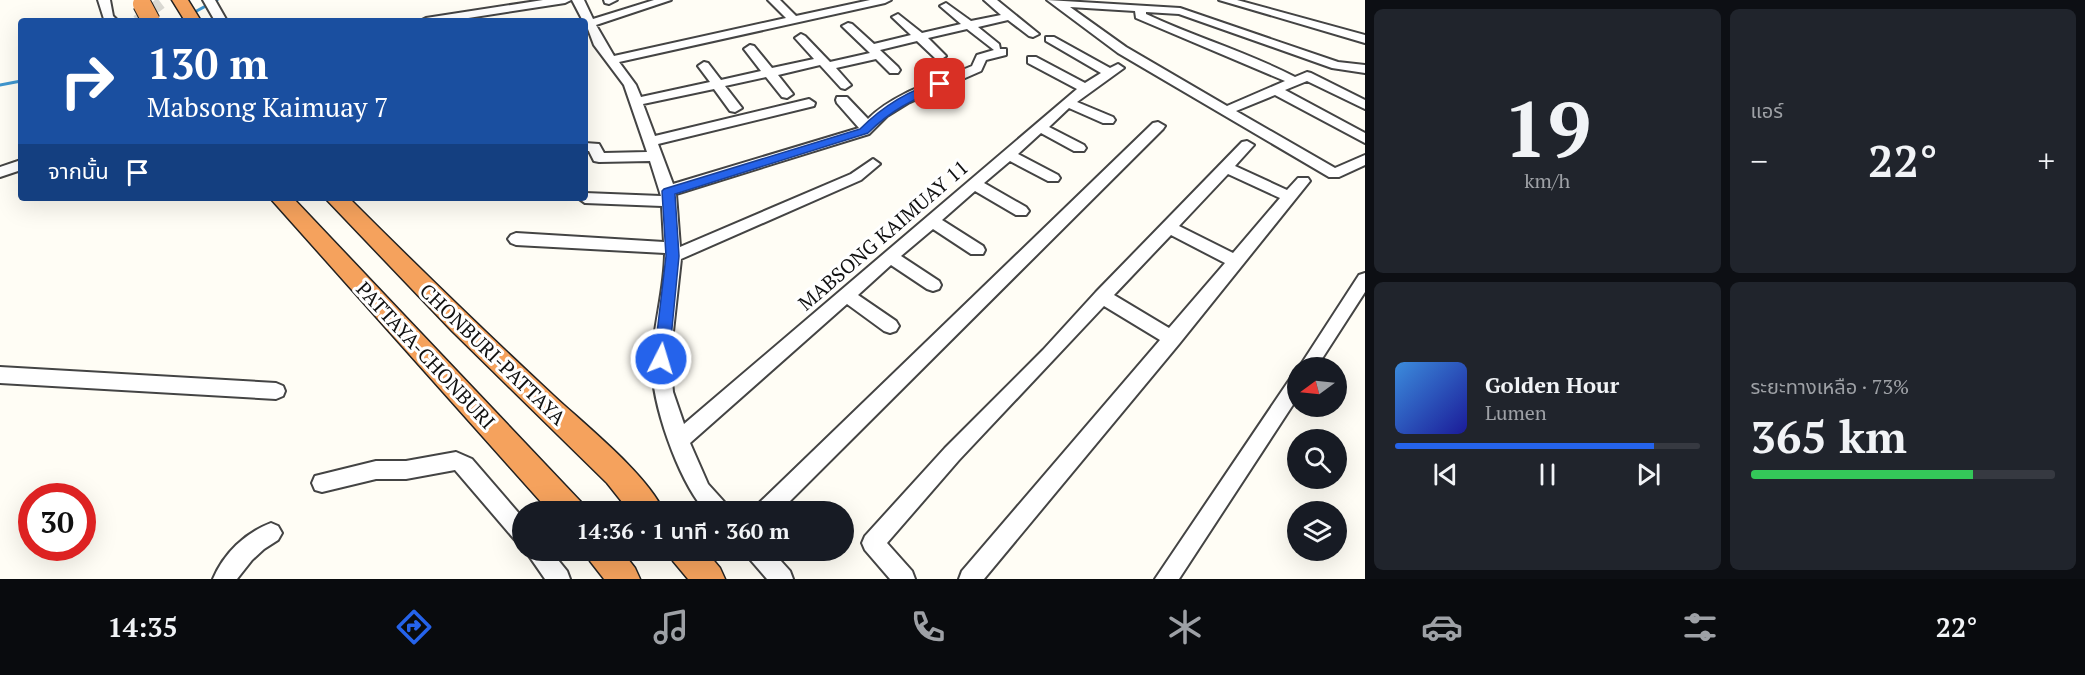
<!DOCTYPE html>
<html lang="th">
<head>
<meta charset="utf-8">
<style>
	:root { --surface:#171b24; --page:#20242c; --text:#f1f3f6; --muted:#9ea1a6; --line:#363941; --accent:#2563eb }
	body { margin:0; font-family:"PT Serif","Noto Sans Thai",serif; background:var(--page); color:var(--text); height:100vh; display:flex; flex-direction:column; font-size:22px; white-space:nowrap }
	* { box-sizing:border-box; margin:0 }
	p { font-size:20px; color:var(--muted) }
	.icon { flex:none; width:33px; height:33px; fill:none; stroke:currentColor; stroke-width:2; stroke-linecap:round; stroke-linejoin:round }
	.map { position:relative; flex:1; overflow:hidden }
	.details { display:flex; flex-direction:column; gap:9px; padding:9px; background:#0d0f14; width:720px }
	.details>* { flex:none }
	.hud { position:absolute; left:18px; top:18px; width:570px; height:183px; border-radius:6px; box-shadow:0 6px 24px #0002; background:#1a4fa0; color:#fff; overflow:hidden }
	.needle { width:39px; rotate:255deg }
	.controls { position:absolute; left:1287px; top:357px; display:grid; gap:12px }
	.controls a { display:grid; place-items:center; width:60px; height:60px; border-radius:50%; background:var(--surface); box-shadow:0 6px 24px #0002; font-size:30px }
	.speed { position:absolute; left:18px; top:483px; display:flex; gap:12px; font-size:30px; font-weight:700; text-align:center }
	.speed>* { display:grid; place-content:center; width:78px; height:78px; border-radius:50%; background:var(--surface); box-shadow:0 6px 24px #0002; line-height:1 }
	.speed .limit { border:9px solid #d22; background:#fff; color:#111 }
	.pin { position:absolute; display:grid; place-items:center; width:51px; height:51px; color:#fff; margin:-26px; border-radius:12px; box-shadow:0 3px 9px #0006 }
	.me { position:absolute; width:66px; margin:-33px; rotate:5deg; stroke-linejoin:round; filter:drop-shadow(0 0 4px #0008) }
	.turn { display:flex; align-items:center; gap:21px; height:126px; padding:0 30px; font-size:27px }
	.turn .icon { width:78px; height:78px; stroke-width:2.5 }
	.turn b { display:block; font-size:42px; line-height:51px }
	.then { display:flex; align-items:center; height:57px; padding:0 30px; background:#0003; gap:12px; font-size:22px }
	.big { font-size:45px; font-weight:600; line-height:1.1 }
	.details .card { flex:1; display:flex; flex-direction:column; justify-content:center; gap:9px; min-width:0; padding:0 21px; border-radius:9px; background:var(--page) }
	.details .dial { align-items:center; gap:0 }
	.dial b { font-size:78px; line-height:1 }
	.song { display:flex; align-items:center; gap:18px }
	.cover { width:72px; height:72px; border-radius:9px; background:linear-gradient(135deg,hsl(210 70% 55%),hsl(240 70% 35%)) }
	.played { height:6px; border-radius:3px; background:linear-gradient(90deg,var(--accent) 85%,var(--line) 85%) }
	.keys { display:flex; justify-content:space-around; direction:ltr }
	.heat { display:flex; justify-content:space-between; align-items:center; font-size:33px; direction:ltr }
	.charge { height:9px; border-radius:4px; background:linear-gradient(90deg,#34c759 73%,var(--line) 0) }
	.details .tiles { flex:1; display:grid; gap:9px; grid-template-columns:repeat(2,1fr) }
	.trip { position:absolute; left:512px; top:501px; width:342px; height:60px; border-radius:30px; background:var(--surface); box-shadow:0 6px 24px #0002; font-weight:600; line-height:60px; text-align:center }
	.menu { display:flex; height:96px; justify-content:space-around; align-items:center; background:#090b0e; color:var(--muted) }
	.menu .icon { width:42px; height:42px }
	.menu .selected { color:var(--accent) }
	.menu b { font-size:27px; color:var(--text) }
	main { display:flex; flex:1; min-height:0 }
	.map>svg:first-child { display:block }
	.lines { fill:none; stroke-linecap:round; stroke-linejoin:round }
	.stream { stroke:#3f96cf; stroke-width:3 }
	.minor-tunnel { stroke:#dbdad3; stroke-width:12; stroke-dasharray:12 6; stroke-linecap:butt }
	.minor-casing { stroke:#444; stroke-width:4 }
	.highway-casing { stroke:#222; stroke-width:3 }
	.minor { fill:#fff; fill-rule:evenodd }
	.highway { fill:#f5a25d; fill-rule:evenodd }
	.highway-bridge-casing { stroke:#222; stroke-width:20; stroke-linecap:butt }
	.highway-bridge { stroke:#f5a25d; stroke-width:18 }
	.route { fill:#2563eb; stroke:#184099; stroke-width:1.5 }
	.labels { text-anchor:middle; dominant-baseline:central; stroke-width:6; stroke-linejoin:round; paint-order:stroke }
	.street-label { font-size:20px; fill:#111; stroke:#fff }
</style>
</head>
<body>
<main>
<div class="map">
<svg width="1365" height="579" viewBox="0 0 1365 579">
	<rect width="100%" height="100%" fill="#fffdf5"/>
	<g class="lines">
		<path class="stream" d="M178,21l39,-21
			M0,85l21,-4"/>
		<path class="minor-tunnel" d="M137,21l28,-21"/>
		<defs>
			<path id="minor" d="M98,0h12l3,16 5,5 -14,-2z
				M203,0h12l12,21h-12z
				M543,0h28l-6,3 -116,18h-29l6,-3z
				M572,0h12l9,19 61,-19h17l-75,25 18,31 172,-38 -18,-18h12l16,16 74,-16h21l-6,3 -266,59 17,23 5,12 69,-15 -12,-16 6,-4 4,1 13,17 40,-9 -17,-22 6,-4 4,1 18,22 42,-9 -19,-21 6,-4 4,2 25,26 40,-9 -26,-25 -2,-2 6,-3 4,1 22,20 37,-9 -19,-18 6,-3 24,19 39,-9 -21,-18 6,-3 25,18 30,-6 -17,-15h13l42,34 -6,3 -4,-1 -21,-16 -30,7 21,17 1,5h6v6l-20,5 -5,11 -73,32 -21,13 -18,18 -193,60 4,53 171,-73 22,-15 7,5 -19,16 -180,79 -11,100 3,33 11,32 393,-335 -49,-26v-6h8l49,26 16,-10 -55,-32v-4h8l56,31 8,-4 6,4 -47,34 36,15 2,3 -2,3h-10l-34,-15 -20,19 35,18 2,3 -2,3h-10l-33,-18 -23,21 40,21 2,3 -2,3h-10l-38,-20 -26,22 42,24 3,4 -3,4h-10l-41,-24 -33,29 41,26 2,4 -2,4h-12l-38,-25 -32,27 38,25 2,4 -2,4 -6,2 -6,-2 -36,-24 -33,30 38,26 3,5 -3,5 -6,2 -6,-2 -37,-27 -157,139 18,41 19,21 3,7h-24c-28,-32 -56,-111 -54,-154 2,-35 13,-70 13,-105l-149,-8 -5,-2 -3,-4 3,-4 5,-2 148,9 -2,-36 -77,-3 -7,-5h7v-5l76,3 -11,-35 -51,1 -5,-1 -5,-10h-4v-8l14,1 5,9 43,-1 -23,-67 -30,-40 -9,-24h-2zM967,29l27,21 -17,5 -5,11c-35,15 -77,26 -104,53l-21,-22h-10l-1,3 1,3 22,25 -186,56 -15,-40 156,-38 1,-3 -6,-4 -154,37 -12,-32 71,-15 16,22 5,1 7,-4 -17,-22 41,-9 16,20 5,1 6,-4 -15,-19 42,-10 21,23 4,1 6,-4 -15,-17 40,-9 14,14h8l2,-3 -2,-3 -18,-17 37,-9 19,18 4,1 6,-4 -18,-18z
				M604,0h13l-8,4 -4,-1z
				M1047,0l133,8 158,54 27,3v8l-33,-5 -153,-54 -33,-2v2c49,23 101,38 149,63l12,-5 4,1 54,27v9l-58,-28 -22,9 80,43v10l-90,-48 -39,16 99,57 30,-13v10l-26,12h-10l-211,-124zM1070,7l65,4 1,7 149,63 -58,25 -101,-59z
				M1219,0h18l128,35v8z
				M1158,122l7,4 -2,3 -384,383h-25l3,-7 396,-382z
				M1247,141l7,4 -19,21 52,24 11,-12h10l2,3 -131,163 -195,235h-25l3,-8 198,-231 -56,-34 -145,154 -72,83 25,28 3,8h-25l-25,-29 -3,-7 3,-7 80,-88 98,-98 53,-58 146,-150zM1228,174l52,24 -47,55 -54,-27zM1171,235l54,28 -56,65 -55,-33z
				M21,160v10l-21,7v-10z
				M1365,273v19l-49,76 -18,1 61,-94z
				M0,367l276,16 7,3 2,5 -2,5 -7,3 -276,-16z
				M1298,374v23l-119,182h-24l137,-203z
				M456,452l16,7 50,58v26l-7,-3 -60,-70 -49,9h-30l-54,13 -7,-2 -3,-7 3,-7 61,-15h30z
				M271,523l7,3 4,7 -4,7 -14,9 -12,11 -15,19h-24c11,-26 32,-46 58,-56z
				M525,550h25l17,21 3,8h-25z
				M745,550h26l19,21 3,8h-26l-19,-22z"/>
			<path id="highway" d="M172,0h16l13,21h-16z
				M270,198h23l288,304 4,10h-35z
				M325,198h24c67,67 135,133 205,198 30,28 94,79 110,116h-34l-23,-29 -155,-152z
				M586,550h35l14,18 5,11h-36l-14,-18z
				M669,550h36l15,18 5,11h-37l-15,-18z"/>
		</defs>
		<use href="#minor" class="minor-casing"/>
		<use href="#highway" class="highway-casing"/>
		<use href="#minor" class="minor"/>
		<use href="#highway" class="highway"/>
		<defs>
			<path id="highway-bridge" d="M142,4l9,17"/>
		</defs>
		<use href="#highway-bridge" class="highway-bridge-casing"/>
		<use href="#highway-bridge" class="highway-bridge"/>
	</g>
	<path class="route" d="M940,81l5,3 -1,2c-31,14 -52,23 -76,47l-193,61 4,62 -10,103 -3,4h-10l-2,-4 12,-103 -4,-65 2,-2 196,-60c23,-23 49,-39 80,-48z"/>
	<g class="labels">
		<g class="street-label">
			<text transform="translate(883 235) rotate(-41)">MABSONG KAIMUAY 11</text>
			<text transform="translate(493 354) rotate(44)">CHONBURI-PATTAYA</text>
			<text transform="translate(426 355) rotate(47)">PATTAYA-CHONBURI</text>
		</g>
	</g>
</svg>
<div class="controls">
<a><svg class="needle" viewBox="-14 -14 28 28"><path d="M0-13l5 13h-10z" fill="#e53935"/><path d="M0 13l5-13h-10z" fill="#9ea1a6"/></svg></a>
<a><svg class="icon" aria-label="search" viewBox="0 0 24 24"><circle cx="10" cy="10" r="6"/><path d="M15 15l6 6"/></svg></a>
<a><svg class="icon" aria-label="layers" viewBox="0 0 24 24"><path d="M12 4l9 5-9 5-9-5zM3 14l9 5 9-5"/></svg></a>
</div>
<div class="speed"><div class="limit">30</div></div>
<div class="pin" style="left:940px;top:84px;background:#d93025"><svg class="icon" aria-label="arrive" viewBox="0 0 24 24"><path d="M6 21V4h12l-3 4 3 4H6"/></svg></div>
<svg class="me" style="left:661px;top:359px" viewBox="-20 -20 40 40"><circle r="17" fill="#2563eb" stroke="#fff" stroke-width="3"/><path d="M0-11L8 9 0 5-8 9z" fill="#fff"/></svg>
<div class="trip">14:36 · 1 นาที · 360 m</div>
<div class="hud">
<div class="turn"><svg class="icon" aria-label="right" viewBox="0 0 24 24"><path d="M7 20v-9h11M14 6l5 5-5 5"/></svg><div><b>130 m</b>Mabsong Kaimuay 7</div></div>
<div class="then">จากนั้น<svg class="icon" aria-label="arrive" viewBox="0 0 24 24"><path d="M6 21V4h12l-3 4 3 4H6"/></svg></div>
</div>
</div>
<section class="details">
<div class="tiles">
<div class="card dial"><b>19</b><p>km/h</p></div>
<div class="card"><p>แอร์</p>
<div class="heat"><a>−</a><b class="big">22°</b><a>+</a></div>
</div>
<div class="card">
<div class="song"><i class="cover"></i><div><b>Golden Hour</b><p>Lumen</p></div></div>
<div class="played"></div>
<div class="keys"><svg class="icon" aria-label="previous" viewBox="0 0 24 24"><path d="M18 5L8 12l10 7zM5 5v14"/></svg><svg class="icon" aria-label="pause" viewBox="0 0 24 24"><path d="M8 5v14M16 5v14"/></svg><svg class="icon" aria-label="next" viewBox="0 0 24 24"><path d="M6 5l10 7-10 7zM19 5v14"/></svg></div>
</div>
<div class="card"><p>ระยะทางเหลือ · 73%</p><b class="big">365 km</b><div class="charge"></div></div>
</div>
</section>
</main>
<nav class="menu">
<b>14:35</b>
<svg class="icon selected" aria-label="directions" viewBox="0 0 24 24"><path d="M12 3l9 9-9 9-9-9zM9 14v-3h6M13 9l2 2-2 2"/></svg>
<svg class="icon" aria-label="music" viewBox="0 0 24 24"><path d="M9 18V5l10-2v13"/><circle cx="6" cy="18" r="3"/><circle cx="16" cy="16" r="3"/></svg>
<svg class="icon" aria-label="phone" viewBox="0 0 24 24"><path d="M5 4h4l2 5-3 2q2 4 5 5l2-3 5 2v4C11 20 4 13 5 4z"/></svg>
<svg class="icon" aria-label="climate" viewBox="0 0 24 24"><path d="M12 3v18M4 7l16 10M4 17L20 7"/></svg>
<svg class="icon" aria-label="car" viewBox="0 0 24 24"><path d="M5 17H2v-5l4-1 3-4h7l3 4 3 1v5h-3M9 17h6M6 11h13"/><circle cx="7" cy="17" r="2"/><circle cx="17" cy="17" r="2"/></svg>
<svg class="icon" aria-label="filters" viewBox="0 0 24 24"><path d="M4 7h16M4 17h16"/><circle cx="9" cy="7" r="2"/><circle cx="15" cy="17" r="2"/></svg>
<b>22°</b>
</nav>
</body>
</html>
